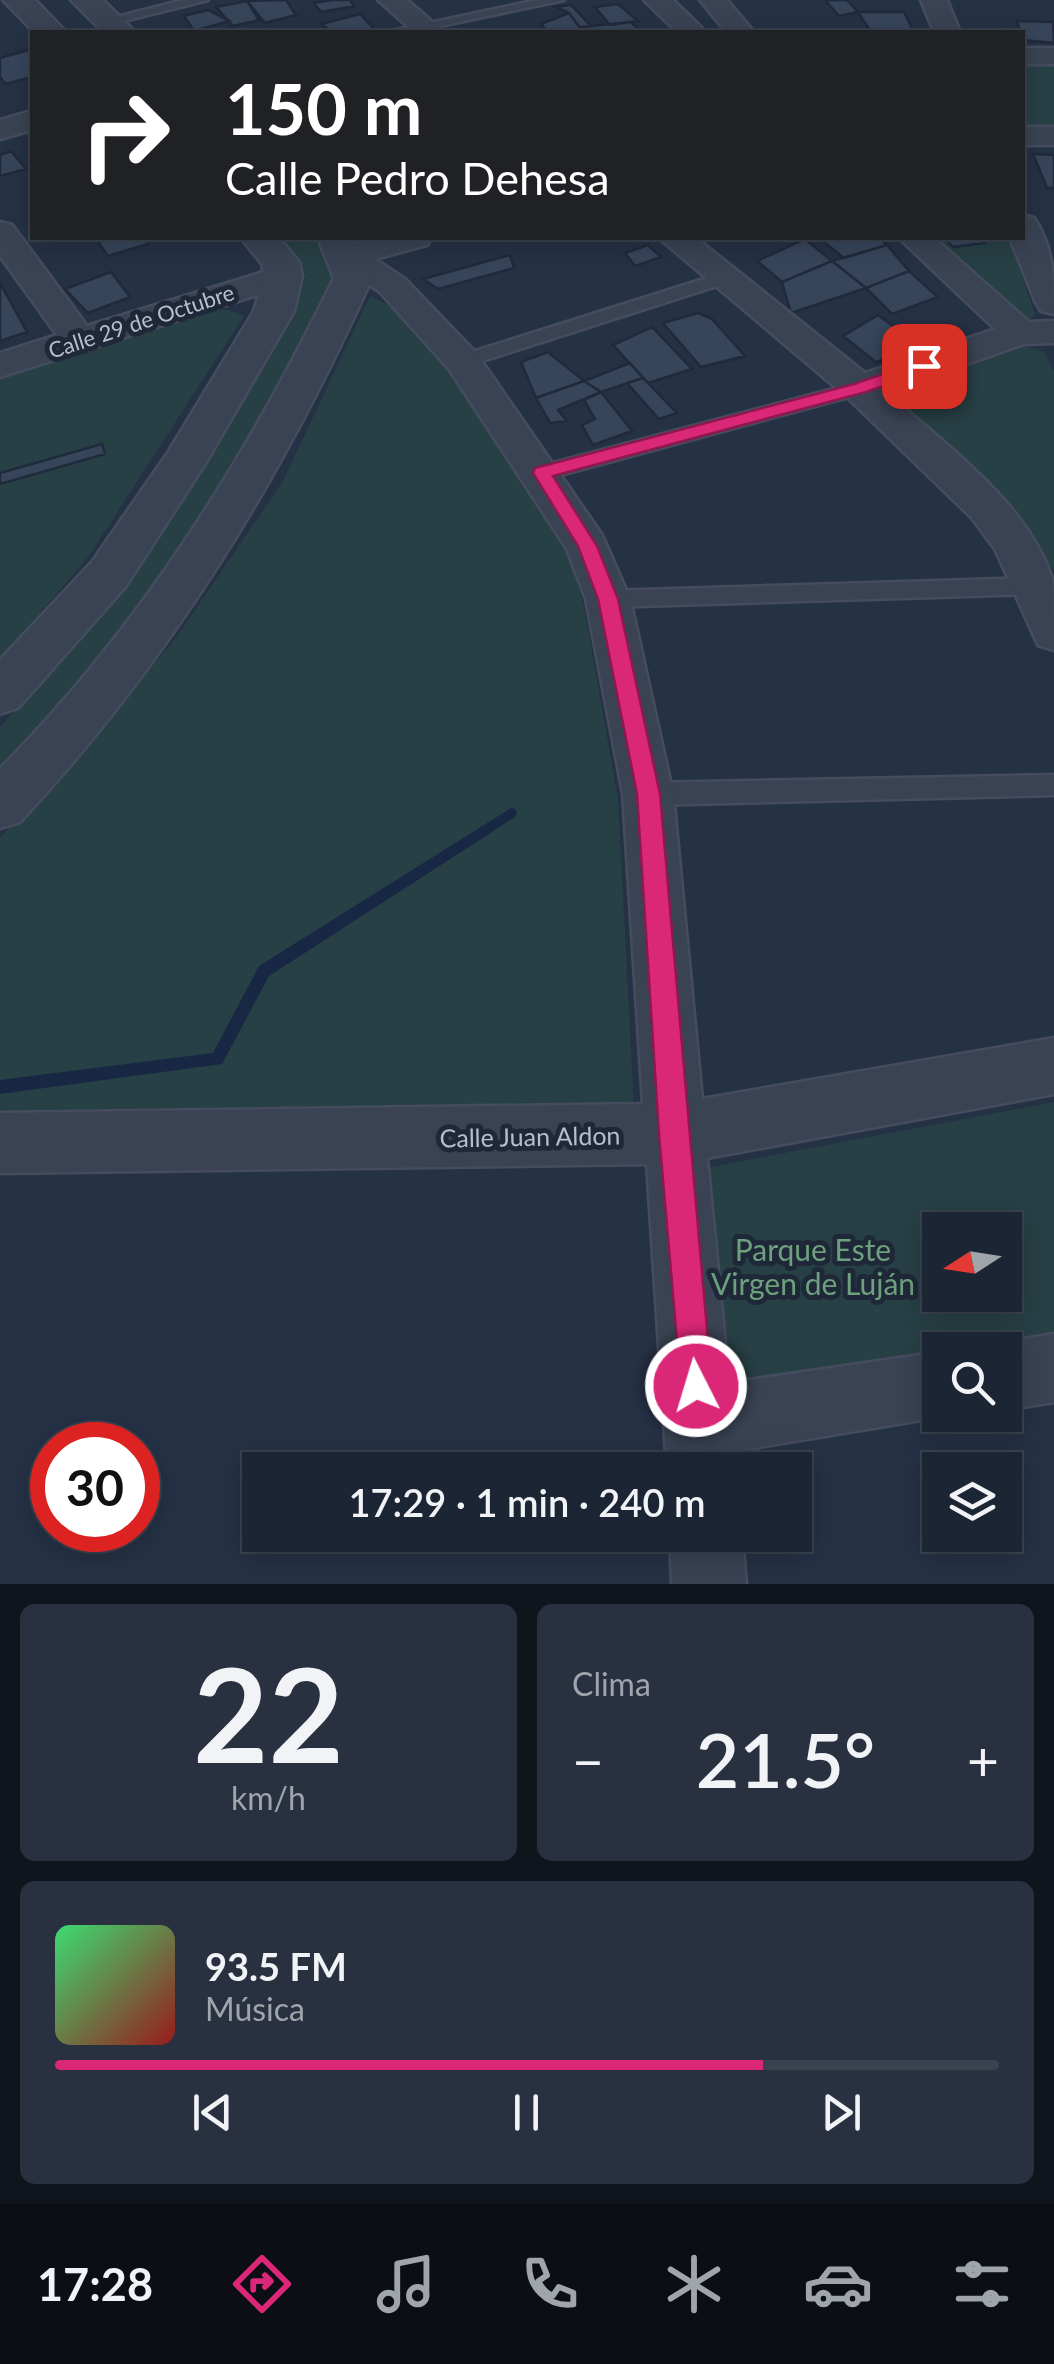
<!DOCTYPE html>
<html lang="es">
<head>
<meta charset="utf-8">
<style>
	:root { --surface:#1c2534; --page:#293140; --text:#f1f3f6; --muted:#a0a5ac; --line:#3a424f; --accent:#db2777 }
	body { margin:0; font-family:Lato,sans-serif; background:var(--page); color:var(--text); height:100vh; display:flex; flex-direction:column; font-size:38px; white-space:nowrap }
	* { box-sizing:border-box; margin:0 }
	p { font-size:32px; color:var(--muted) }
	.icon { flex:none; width:55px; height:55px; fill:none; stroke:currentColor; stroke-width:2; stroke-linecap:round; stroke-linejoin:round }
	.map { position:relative; height:1584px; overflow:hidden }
	.details { display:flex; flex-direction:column; gap:20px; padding:20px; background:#0f141d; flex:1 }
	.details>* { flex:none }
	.top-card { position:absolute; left:30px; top:30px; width:995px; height:210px; border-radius:0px; box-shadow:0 5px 25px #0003,0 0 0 2px var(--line); background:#202124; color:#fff; overflow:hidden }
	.needle { width:65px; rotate:258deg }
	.controls { position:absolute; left:922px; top:1212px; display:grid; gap:20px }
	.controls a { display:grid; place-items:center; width:100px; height:100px; border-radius:0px; background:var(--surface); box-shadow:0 5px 25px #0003,0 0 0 2px var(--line); font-size:50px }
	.speed { position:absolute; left:30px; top:1422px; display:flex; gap:20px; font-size:50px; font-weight:700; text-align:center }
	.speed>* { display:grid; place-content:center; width:130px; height:130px; border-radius:50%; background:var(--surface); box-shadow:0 5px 25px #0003,0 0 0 2px var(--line); line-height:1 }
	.speed .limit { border:15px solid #d22; background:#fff; color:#111 }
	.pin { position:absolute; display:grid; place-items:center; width:85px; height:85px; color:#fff; margin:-42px; border-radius:20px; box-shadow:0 5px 15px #0006 }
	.me { position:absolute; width:110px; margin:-55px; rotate:355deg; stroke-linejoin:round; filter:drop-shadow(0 0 8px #0008) }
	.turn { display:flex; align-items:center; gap:35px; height:210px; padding:0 30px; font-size:45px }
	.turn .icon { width:130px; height:130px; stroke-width:2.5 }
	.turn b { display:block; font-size:70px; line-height:85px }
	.big { font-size:75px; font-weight:600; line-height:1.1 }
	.details .tile { flex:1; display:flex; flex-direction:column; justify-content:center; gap:15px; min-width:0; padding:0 35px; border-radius:15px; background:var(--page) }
	.details .dial { align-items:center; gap:0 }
	.dial b { font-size:130px; line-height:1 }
	.song { display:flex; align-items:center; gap:30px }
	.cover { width:120px; height:120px; border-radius:15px; background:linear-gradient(135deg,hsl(140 70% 55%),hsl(0 70% 35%)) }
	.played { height:10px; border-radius:5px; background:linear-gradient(90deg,var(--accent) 75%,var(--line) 75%) }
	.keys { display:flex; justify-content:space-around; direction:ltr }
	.heat { display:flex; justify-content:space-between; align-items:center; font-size:55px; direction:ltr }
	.details .tiles { flex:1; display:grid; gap:20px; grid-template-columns:1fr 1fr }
	.tile:last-child { grid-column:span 2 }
	.trip { position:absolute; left:242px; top:1452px; width:570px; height:100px; border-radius:0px; background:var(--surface); box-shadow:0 5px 25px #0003,0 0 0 2px var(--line); font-weight:600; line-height:100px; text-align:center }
	.menu { display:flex; height:160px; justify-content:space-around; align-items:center; background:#0b0f15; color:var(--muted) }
	.menu .icon { width:70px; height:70px }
	.menu .active { color:var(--accent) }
	.menu b { font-size:45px; color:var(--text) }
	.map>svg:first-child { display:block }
	.green { fill:#274045; fill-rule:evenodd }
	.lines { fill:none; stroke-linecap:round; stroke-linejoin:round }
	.stream { fill:#172744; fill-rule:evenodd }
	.building { fill:#37455b; stroke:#212a3b; stroke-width:2.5 }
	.service-casing { stroke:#444c5d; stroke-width:5 }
	.minor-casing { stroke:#444c5d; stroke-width:5 }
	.tertiary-casing { stroke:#444c5d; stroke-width:5 }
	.service { fill:#3a4354; fill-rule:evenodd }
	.minor { fill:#3a4354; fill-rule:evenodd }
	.tertiary { fill:#3a4354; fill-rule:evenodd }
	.route { fill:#db2777; stroke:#8e194d; stroke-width:2.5 }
	.labels { text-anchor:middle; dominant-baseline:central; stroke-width:10; stroke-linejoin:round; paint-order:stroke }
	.far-street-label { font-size:22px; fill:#b7bfcd; stroke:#1f2839 }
	.street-label { font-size:25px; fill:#b7bfcd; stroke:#1f2839 }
	.near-park-label { font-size:30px; fill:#6da07c; stroke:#1f2839 }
</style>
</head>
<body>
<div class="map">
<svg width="1054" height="1584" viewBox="0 0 1054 1584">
	<rect width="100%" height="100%" fill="#253145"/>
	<path class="green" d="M1022,63h32v69l-31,-1z
		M277,238h35c18,17 21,31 19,56l-94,181 -119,167 -118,137v-52c29,-32 62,-62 88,-96 83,-111 151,-231 217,-352l-12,-23z
		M924,238h85l26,76 -8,8 -18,-5z
		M370,296l21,10 53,60 121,174 19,66 34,193 16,309 -634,10v-280l173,-196 110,-161z
		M225,309l19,7 -155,240 -89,104v-287z
		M1025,346l19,6 10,19v200l-29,-44 -140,-128 3,-10z
		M1054,1102v243l-114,5v14l-221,34 -24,-228zM940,1230h65v65h-65z"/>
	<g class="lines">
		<path class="stream" d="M511,808l4,1 2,4 -2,4 -246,159 -47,88 -222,30v-14l213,-27 46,-87z"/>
	</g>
	<path class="building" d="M286,0l10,15 -31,8 -18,-22z
		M332,0h18l4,6 -33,6 -7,-9z
		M825,0h22l11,12 -19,4z
		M247,1l12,19 -26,6 -17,-19z
		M618,4l20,17 -28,4 -15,-18z
		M571,5l20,21 -11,2 -11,-15 -13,-6z
		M208,10l21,11 -35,10 -10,-15z
		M858,12h46l10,20h-43z
		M569,13l14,19h-35l-7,-8z
		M360,14l15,16 -44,2 -9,-8z
		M1017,21l36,1 1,21 -31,-3z
		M630,22l10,8 -56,2 -2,-5z
		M32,49v28l-26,7 -6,-7v-19z
		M11,151l15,18 -26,7v-21z
		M1033,154l21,1v33h-7z
		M143,238l5,6 -40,12 -12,-17z
		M819,238h61l7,7 -43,13z
		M944,238h34l6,5 -31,4z
		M805,239l27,22 -50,21 -25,-21z
		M648,245l13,12 -26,9 -10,-13z
		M887,245l22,26 -43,17 -34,-27z
		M510,255l4,13 -76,21 -15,-10z
		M832,261l34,27 -75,25 -9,-31z
		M909,271l29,26 -46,17 -26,-26z
		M111,272l19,25 -42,16 -23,-24z
		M0,283l27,49 -27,9z
		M698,313l14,6 33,37 -44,11 -38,-44z
		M878,315l43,32 -45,15 -33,-26z
		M652,327l40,42 -44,14 -35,-38z
		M548,352l36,29 -48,17 -15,-36z
		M630,363l13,15 -42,14 -17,-11z
		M643,378l5,5 29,30 -18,6 -32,-36z
		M584,381l17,11 -43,18 9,11 -17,2 -14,-25z
		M601,392l31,39 -39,14 -11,-20 13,-6 -11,-19z
		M102,444l3,10 -105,30v-11z"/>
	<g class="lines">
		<defs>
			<path id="service" d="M183,0h25l-100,25 -7,-4z
				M537,0h27l-152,32h-25z
				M726,272l6,1v8l-262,84h-14l-2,-4 2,-4z
				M860,382l10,6 -3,4 -325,88 -10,-7 10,-7z
				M1036,578l11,8 -11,8 -428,13 -11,-8 11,-8z
				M1054,775v20l-406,10 -9,-4 -4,-7 4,-7 9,-4z"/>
			<path id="minor" d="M378,0h29l37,32h-30z
				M644,0h29l33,32h-29z
				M700,0h27l27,32h-28z
				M921,0h26l13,32h-26z
				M1022,48h32v16h-32z
				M32,111v19l-32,9v-19z
				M1022,127h32v18h-32z
				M1022,215l12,3c20,30 20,60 20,96l-13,-3 -5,-8 -26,-65h12z
				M0,222l12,3 75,101 196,-60 12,3 5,7 -5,7 -295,94v-24l57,-18 -57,-79z
				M378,238h53l-4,7 -52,14 30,20 71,74 126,182 28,64 43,195 29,305 352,-61v56l-347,64 22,225 211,-31v63h12l-217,36 2,19h-70l-20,-306 -647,9v-60l643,-9 -20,-310 -37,-195 -19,-50 -118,-180 -68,-76 -51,-37 5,-7z
				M659,238h37l169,135 130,-44 -96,-91h35l95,84 25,-1v22l-30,1 -137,48c58,54 141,110 166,189 1,20 1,48 1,69l-16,-5 -43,-96 -23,-31 -125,-121z
				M1054,1334v68l-49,8v-60h-18l18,-8z
				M670,1535h72l4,49h-74z"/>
			<path id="tertiary" d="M3,0h32l31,32h-32z
				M71,0h32l32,32h-32z
				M241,238h38l20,24 3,14 -8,35 -89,153 -79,122 -108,122 -18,6v-54l92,-98 75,-108 87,-143 10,-35 -2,-12z
				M318,238h36l18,40c-92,204 -200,380 -352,544l-20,6v-59c142,-144 246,-310 334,-491z"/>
		</defs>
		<use href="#service" class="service-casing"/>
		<use href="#minor" class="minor-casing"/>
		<use href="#tertiary" class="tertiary-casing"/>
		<use href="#service" class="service"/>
		<use href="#minor" class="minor"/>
		<use href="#tertiary" class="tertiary"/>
	</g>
	<path class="route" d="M924,360l9,6 -3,4 -64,22 -313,84 44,70 21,53 42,195 52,592 -5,11 -11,4 -10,-4 -5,-11 -22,-252 -22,-340 -39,-195 -20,-53 -45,-73 2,-5 319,-84z"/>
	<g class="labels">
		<g class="far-street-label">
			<text transform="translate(141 321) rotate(-18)">Calle 29 de Octubre</text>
		</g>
		<g class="street-label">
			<text transform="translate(530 1136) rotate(-1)">Calle Juan Aldon</text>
		</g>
		<g class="near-park-label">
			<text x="813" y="1249">Parque Este<tspan x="813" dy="34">Virgen de Luján</tspan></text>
		</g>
	</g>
</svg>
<div class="controls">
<a><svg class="needle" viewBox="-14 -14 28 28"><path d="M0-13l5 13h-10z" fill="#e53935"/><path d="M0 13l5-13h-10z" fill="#a0a5ac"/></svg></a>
<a><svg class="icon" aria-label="search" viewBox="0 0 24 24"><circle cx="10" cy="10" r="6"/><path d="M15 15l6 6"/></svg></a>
<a><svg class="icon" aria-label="layers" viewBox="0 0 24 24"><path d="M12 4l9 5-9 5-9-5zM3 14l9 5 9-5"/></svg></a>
</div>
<div class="speed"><div class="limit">30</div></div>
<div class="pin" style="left:924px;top:366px;background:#d93025"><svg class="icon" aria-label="arrive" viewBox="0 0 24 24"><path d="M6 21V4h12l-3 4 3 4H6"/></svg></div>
<svg class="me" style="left:696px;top:1386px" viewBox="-20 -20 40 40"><circle r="17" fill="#db2777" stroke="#fff" stroke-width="3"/><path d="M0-11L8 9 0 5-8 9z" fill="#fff"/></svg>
<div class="trip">17:29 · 1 min · 240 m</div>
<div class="top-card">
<div class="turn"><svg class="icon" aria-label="right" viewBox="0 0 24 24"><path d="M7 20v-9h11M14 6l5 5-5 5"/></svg><div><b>150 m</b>Calle Pedro Dehesa</div></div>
</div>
</div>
<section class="details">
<div class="tiles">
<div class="tile dial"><b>22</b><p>km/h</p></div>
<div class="tile"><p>Clima</p>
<div class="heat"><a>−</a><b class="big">21.5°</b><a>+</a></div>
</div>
<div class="tile">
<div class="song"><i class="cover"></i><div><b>93.5 FM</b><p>Música</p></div></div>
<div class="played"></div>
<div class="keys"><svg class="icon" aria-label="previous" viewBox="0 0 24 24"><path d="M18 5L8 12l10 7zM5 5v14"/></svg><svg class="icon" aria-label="pause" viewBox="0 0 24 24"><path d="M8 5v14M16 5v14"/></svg><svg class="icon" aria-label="next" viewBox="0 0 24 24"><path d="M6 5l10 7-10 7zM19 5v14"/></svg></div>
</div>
</div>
</section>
<nav class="menu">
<b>17:28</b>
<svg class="icon active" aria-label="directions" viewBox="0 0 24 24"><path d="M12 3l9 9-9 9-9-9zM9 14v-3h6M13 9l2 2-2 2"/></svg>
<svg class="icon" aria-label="music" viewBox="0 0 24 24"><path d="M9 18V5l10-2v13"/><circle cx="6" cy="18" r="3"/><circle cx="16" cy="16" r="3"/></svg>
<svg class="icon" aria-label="phone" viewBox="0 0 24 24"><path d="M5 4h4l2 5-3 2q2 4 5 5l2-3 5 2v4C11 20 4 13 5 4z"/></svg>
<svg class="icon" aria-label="climate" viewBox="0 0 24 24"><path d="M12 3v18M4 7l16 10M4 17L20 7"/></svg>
<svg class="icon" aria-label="car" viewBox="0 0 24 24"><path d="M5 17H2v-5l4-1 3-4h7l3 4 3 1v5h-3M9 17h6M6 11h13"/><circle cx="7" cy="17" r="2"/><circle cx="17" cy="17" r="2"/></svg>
<svg class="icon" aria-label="filters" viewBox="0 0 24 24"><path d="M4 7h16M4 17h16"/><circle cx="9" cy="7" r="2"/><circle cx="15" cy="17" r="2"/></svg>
</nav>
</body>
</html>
